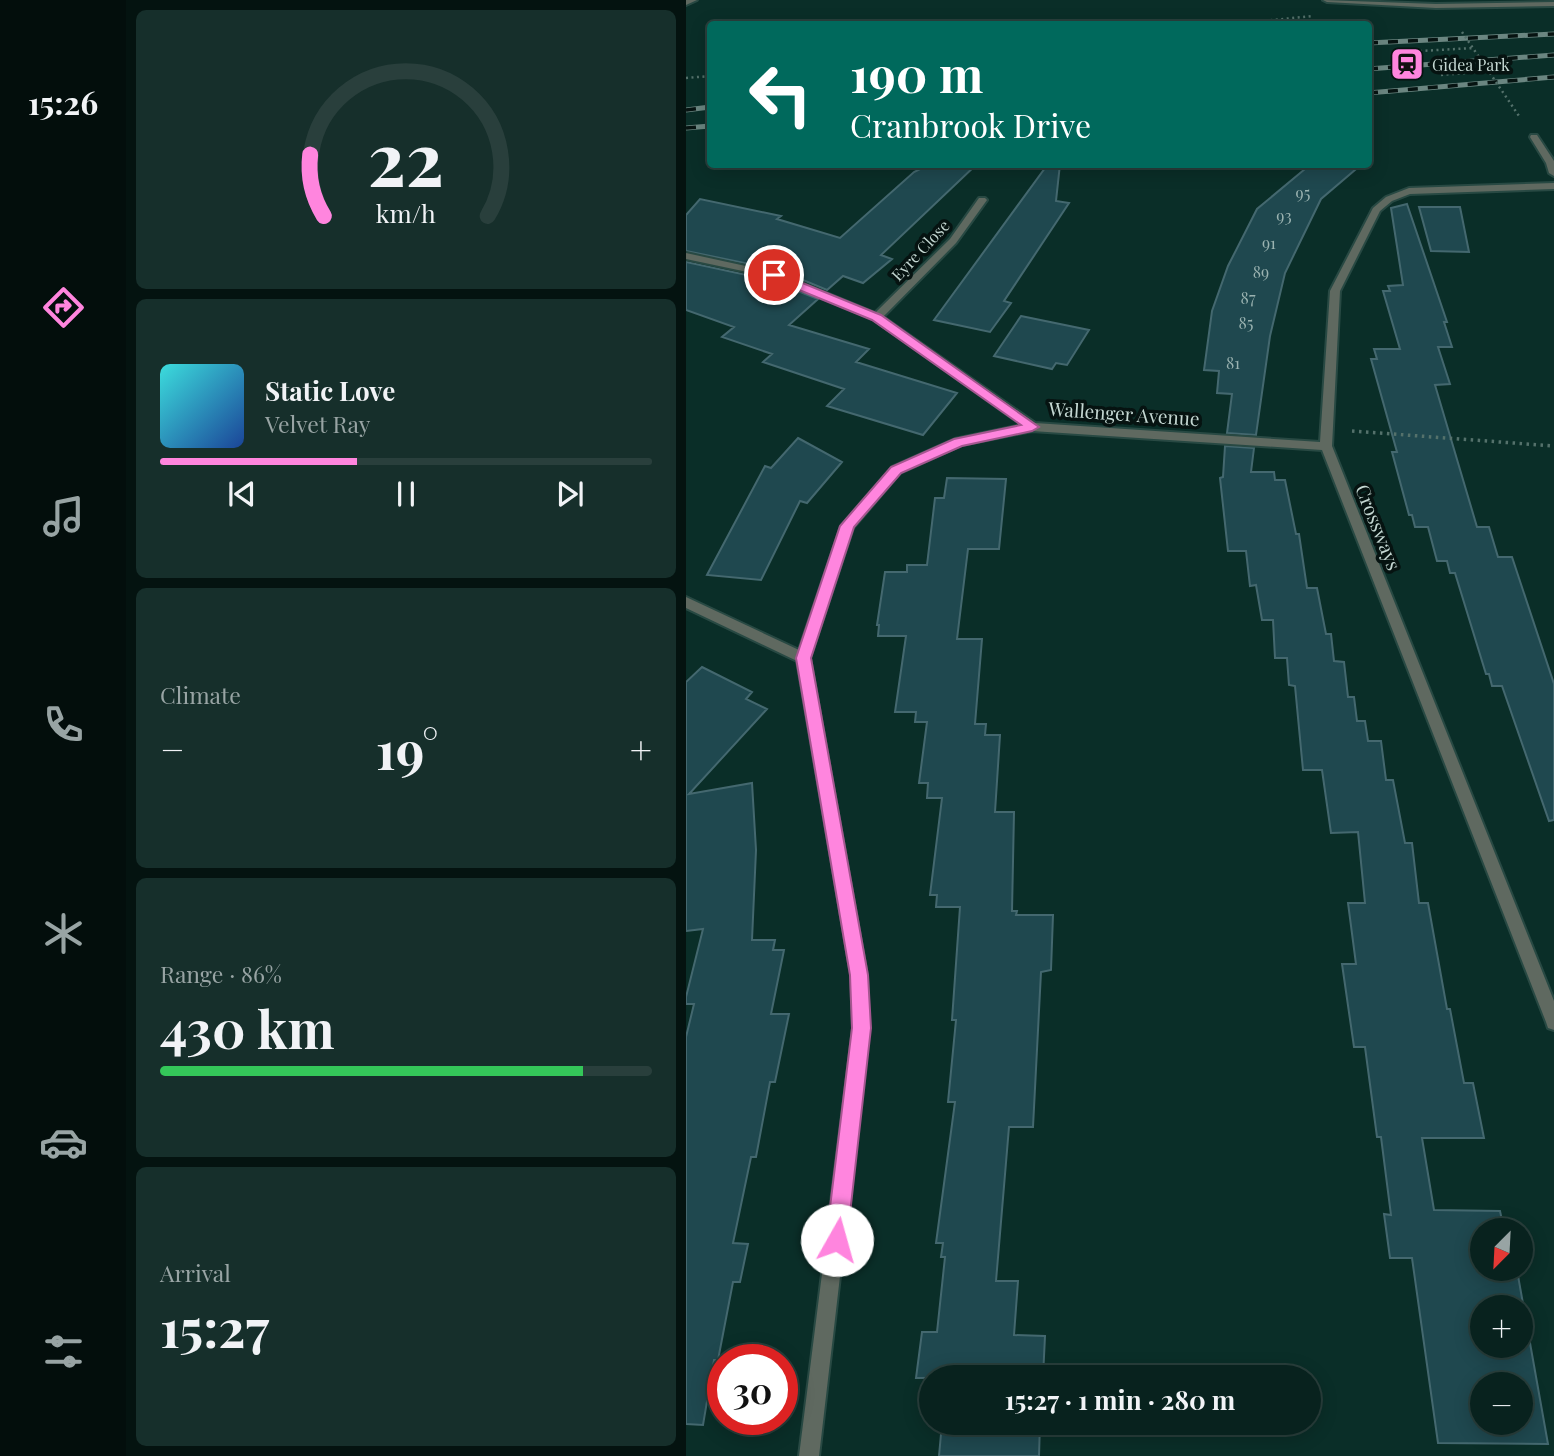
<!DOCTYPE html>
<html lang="en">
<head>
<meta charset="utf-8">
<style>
	:root { --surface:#08221e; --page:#162f2b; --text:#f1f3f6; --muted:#98a4a4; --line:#293f3c; --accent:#ff85de }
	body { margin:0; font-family:"Playfair Display",serif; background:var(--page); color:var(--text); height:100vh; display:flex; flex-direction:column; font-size:26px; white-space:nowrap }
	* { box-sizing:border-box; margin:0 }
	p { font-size:23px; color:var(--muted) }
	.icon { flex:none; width:38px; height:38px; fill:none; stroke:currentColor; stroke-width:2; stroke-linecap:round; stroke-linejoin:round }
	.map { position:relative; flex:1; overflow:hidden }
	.panel { display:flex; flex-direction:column; gap:10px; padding:10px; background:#041310; width:560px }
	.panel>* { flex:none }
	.top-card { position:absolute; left:21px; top:21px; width:665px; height:147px; border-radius:7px; box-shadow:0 4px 18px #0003,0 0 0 2px var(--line); background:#00695c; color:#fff; overflow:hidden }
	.needle { width:46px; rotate:204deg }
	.tools { position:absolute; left:784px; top:1218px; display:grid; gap:14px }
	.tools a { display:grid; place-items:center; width:63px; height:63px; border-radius:50%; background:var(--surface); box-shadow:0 4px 18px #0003,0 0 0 2px var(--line); font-size:35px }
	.speed { position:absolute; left:21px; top:1344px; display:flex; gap:14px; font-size:35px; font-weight:700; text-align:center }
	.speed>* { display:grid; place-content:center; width:91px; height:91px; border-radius:50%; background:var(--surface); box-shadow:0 4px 18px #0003,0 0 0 2px var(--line); line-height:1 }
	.speed .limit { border:10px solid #d22; background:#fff; color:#111 }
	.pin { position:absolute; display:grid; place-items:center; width:60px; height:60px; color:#fff; margin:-30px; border:4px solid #fff; border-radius:50%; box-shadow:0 2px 7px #0007 }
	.me { position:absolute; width:77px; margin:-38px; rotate:7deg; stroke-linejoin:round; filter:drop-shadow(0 0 5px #0008) }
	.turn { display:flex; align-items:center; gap:24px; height:147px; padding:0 28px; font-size:32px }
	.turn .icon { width:91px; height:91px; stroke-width:2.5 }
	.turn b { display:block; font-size:49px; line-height:60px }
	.big { font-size:52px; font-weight:700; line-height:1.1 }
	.panel .widget { flex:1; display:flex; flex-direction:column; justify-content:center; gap:10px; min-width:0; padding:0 24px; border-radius:10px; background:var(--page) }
	.panel .dial { align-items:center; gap:0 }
	.dial svg { height:182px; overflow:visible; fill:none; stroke:var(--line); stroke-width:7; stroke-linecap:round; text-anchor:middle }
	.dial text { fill:var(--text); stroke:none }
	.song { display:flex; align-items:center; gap:21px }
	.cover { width:84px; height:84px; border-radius:10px; background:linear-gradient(135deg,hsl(180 70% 55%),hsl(220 70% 35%)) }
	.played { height:7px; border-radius:4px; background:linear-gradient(90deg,var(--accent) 40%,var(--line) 40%) }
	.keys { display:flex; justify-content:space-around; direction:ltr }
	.heat { display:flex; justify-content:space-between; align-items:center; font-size:38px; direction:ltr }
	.charge { height:10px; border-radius:5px; background:linear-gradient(90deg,#34c759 86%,var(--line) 0) }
	.trip { position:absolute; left:233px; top:1365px; width:402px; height:70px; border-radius:35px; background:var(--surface); box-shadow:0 4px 18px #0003,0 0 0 2px var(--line); font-weight:700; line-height:70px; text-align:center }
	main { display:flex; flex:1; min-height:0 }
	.tab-bar { display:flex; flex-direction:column; width:126px; justify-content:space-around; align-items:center; background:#030e0c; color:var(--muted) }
	.tab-bar .icon { width:49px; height:49px }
	.tab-bar .active { color:var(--accent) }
	.tab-bar b { font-size:32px; color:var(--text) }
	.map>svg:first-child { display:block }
	.building { fill:#1f484f; stroke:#44686f; stroke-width:2; fill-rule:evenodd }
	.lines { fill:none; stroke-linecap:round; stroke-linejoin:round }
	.service-casing { stroke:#284943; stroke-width:4 }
	.minor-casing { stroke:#284943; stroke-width:4 }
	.tertiary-casing { stroke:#284943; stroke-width:4 }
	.path-far1 { stroke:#54716b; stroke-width:2.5; stroke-dasharray:2 3.5; stroke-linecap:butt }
	.path { stroke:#54716b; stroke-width:3.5; stroke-dasharray:2.5 4.5; stroke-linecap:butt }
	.service { fill:#5f6960; fill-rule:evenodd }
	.minor { fill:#5f6960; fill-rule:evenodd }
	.tertiary { fill:#5f6960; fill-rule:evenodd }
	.rail-casing { stroke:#6b8681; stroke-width:5 }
	.rail { stroke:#061311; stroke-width:3.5; stroke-dasharray:10; stroke-linecap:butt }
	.path-bridge { stroke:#54716b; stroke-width:2.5; stroke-dasharray:2 3.5; stroke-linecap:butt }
	.route { fill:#ff85de; stroke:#a65690; stroke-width:2 }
	.labels { text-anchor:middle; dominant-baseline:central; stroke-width:7; stroke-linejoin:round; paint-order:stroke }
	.far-poi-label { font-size:16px; fill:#c4d7d2; stroke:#061311; text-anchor:start }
	.number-label { font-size:16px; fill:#9bb3b1 }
	.far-street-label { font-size:16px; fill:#c4d7d2; stroke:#061311 }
	.street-label { font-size:19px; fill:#c4d7d2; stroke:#061311 }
</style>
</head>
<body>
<main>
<nav class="tab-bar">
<b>15:26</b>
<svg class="icon active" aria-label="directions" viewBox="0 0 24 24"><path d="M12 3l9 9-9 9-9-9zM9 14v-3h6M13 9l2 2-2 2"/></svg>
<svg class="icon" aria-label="music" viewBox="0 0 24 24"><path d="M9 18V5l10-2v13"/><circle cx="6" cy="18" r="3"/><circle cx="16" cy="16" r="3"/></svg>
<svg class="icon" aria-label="phone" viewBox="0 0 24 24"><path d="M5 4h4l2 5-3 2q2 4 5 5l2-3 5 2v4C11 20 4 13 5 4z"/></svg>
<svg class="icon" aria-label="climate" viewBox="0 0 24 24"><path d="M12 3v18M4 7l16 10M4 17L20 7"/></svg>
<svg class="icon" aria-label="car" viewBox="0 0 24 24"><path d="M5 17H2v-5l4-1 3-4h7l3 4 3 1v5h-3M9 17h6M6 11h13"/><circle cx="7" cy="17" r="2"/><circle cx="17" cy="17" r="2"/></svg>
<svg class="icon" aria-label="filters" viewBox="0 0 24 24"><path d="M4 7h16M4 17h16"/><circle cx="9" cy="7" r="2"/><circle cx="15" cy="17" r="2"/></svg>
</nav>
<section class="panel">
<div class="widget dial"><svg viewBox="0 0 100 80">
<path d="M14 69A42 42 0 1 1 86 69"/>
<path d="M14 69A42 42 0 0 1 8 42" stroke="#ff85de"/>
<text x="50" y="56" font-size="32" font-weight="700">22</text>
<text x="50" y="72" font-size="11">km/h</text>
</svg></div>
<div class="widget">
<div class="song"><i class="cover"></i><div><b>Static Love</b><p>Velvet Ray</p></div></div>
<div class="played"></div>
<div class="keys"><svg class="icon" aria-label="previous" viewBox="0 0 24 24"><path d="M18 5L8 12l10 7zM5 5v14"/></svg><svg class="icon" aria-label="pause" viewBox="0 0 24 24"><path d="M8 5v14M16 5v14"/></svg><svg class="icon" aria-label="next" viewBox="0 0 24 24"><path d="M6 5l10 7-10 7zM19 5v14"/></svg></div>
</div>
<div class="widget"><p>Climate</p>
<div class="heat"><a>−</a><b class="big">19°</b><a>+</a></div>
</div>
<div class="widget"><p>Range · 86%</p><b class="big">430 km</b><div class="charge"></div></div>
<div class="widget"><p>Arrival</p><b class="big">15:27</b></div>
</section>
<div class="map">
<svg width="868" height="1456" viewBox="0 0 868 1456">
	<rect width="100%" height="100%" fill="#0a2e28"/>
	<path class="building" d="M244,164h47l-96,91 11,4 -29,24 -20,-7 -16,14 -48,-20 -93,-19v-36l14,-16 81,17 -4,3 63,19 74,-66z
		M362,164h12l-4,37 13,2 -65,98 7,2 -21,29 -56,-12z
		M625,164h51l-41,35 -36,74 -15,63 -14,99 -29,-2 5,-39 -15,-1 2,-22 -15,-1 8,-59 16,-45 29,-57z
		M721,204l40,118h-3l8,25h-14l12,37 -15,1 42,142h12l9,30h14l42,127v136l-5,1 -47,-135h-10l-3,-12h-3l-31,-101h-5l-3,-12h-10l-9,-34h-13l-3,-12h-3l-17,-63h5l-26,-93h6l-3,-10h26l-17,-58h7l-2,-5 15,-1 -12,-77z
		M733,207h41l9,45 -38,-1z
		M0,262l84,18 48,19 -29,26 80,24 -13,13 101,31 -34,42 -96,-29 17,-17 -81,-27 9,-8 -50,-17 12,-10 -48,-17z
		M335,316l68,14 -22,35 -11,-2 -4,6 -58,-13z
		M112,438l44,24 -35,41 -7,-2 -39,79 -54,-5 58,-109 6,2z
		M539,446l29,2 -3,24h23l1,8h10l11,54h3l8,54h10l9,46h5l3,27 10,1 4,35h6l3,24h8l3,20h13l5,39h7l12,63h7l7,60h9l19,106h3l14,74h9l11,55h-62l12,72 66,1 4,19h-22v39l35,1 31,174 -110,-1 -26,-185h-22l-6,-44 7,1 -10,-78h-4l-12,-90h-11l-12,-83h14l-8,-61h17l-7,-71 -27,1 -9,-63h-19l-8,-84 -6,-1 -2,-27h-12l-2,-38h-11l-6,-35 -6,1 -4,-35h-18l-8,-73 3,-1zM796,1307h39v39h-39zM796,1384h39v39h-39z
		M261,478l59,1 -7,70h-31l-11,90h25l-7,85h11l-1,11h15l-5,77h19l-2,99h5l-1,4h37l-2,55 -10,2 -8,155h-24l-13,154h22l-4,54 31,1 -2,41 -127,1 6,-46h15l8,-75h-4l2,-14h-7l19,-141h-7l8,-82h-4l8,-113h-24l1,-12h-7l12,-97h-15l1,-15h-9l8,-61h-12l1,-10h-21l11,-76h-28l1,-11h-2l8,-53h22v-7h20l8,-67h9z
		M16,667l50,25 -6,7 21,10 -78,85 63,-11 4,67 -4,90h23l-2,10h11l-13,64h18l-14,68h-5l-14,75h-5l-18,86 15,1 -8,38h-7l-15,78h-4l-11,65 -17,-1v-387l8,-33h-8v-7l17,-68 -17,2v-249z
		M256,1423h98l-1,33h-100z"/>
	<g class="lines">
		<defs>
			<path id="service" d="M845,135h6l17,26v15l-5,-3 -3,-10 -16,-26z"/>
			<path id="minor" d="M868,183v6l-144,5 -18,7 -12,10 -40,80 -8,155 222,555v29l-6,-2 -2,-6 -224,-572 -290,-19 -70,14 -62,28 -47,55 -43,130 57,317 2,53 -50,428h-20l54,-428 -2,-53 -54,-314 -111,-53v-11l113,53 42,-124 51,-59 63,-28 67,-14 -149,-106 -102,-42 -85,-18v-6l92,20 97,40 75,-74 29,-41h6l2,2 -31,43 -73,74 152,106 285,19 10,-151 43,-83 13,-11 23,-9z"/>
			<path id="tertiary" d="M0,0h11l-11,5z
				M637,0l113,4 118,-2v4l-118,2 -109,-6z"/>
		</defs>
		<use href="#service" class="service-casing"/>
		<use href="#minor" class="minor-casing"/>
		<use href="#tertiary" class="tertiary-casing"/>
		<path class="path-far1" d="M546,24l81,-8
			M734,51l54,-3
			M755,75l48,-4
			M0,78l24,-2"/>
		<path class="path" d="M666,431l202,15"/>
		<use href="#service" class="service"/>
		<use href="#minor" class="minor"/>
		<use href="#tertiary" class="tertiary"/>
		<defs>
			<path id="rail" d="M682,43l186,-9
				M682,69l186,-14
				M682,93l186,-16
				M0,110l24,-3
				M0,128l24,-2"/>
		</defs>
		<use href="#rail" class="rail-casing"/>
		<use href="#rail" class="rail"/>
		<path class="path-bridge" d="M776,32l57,84"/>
	</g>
	<path class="route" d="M84,273h8l103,42 158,112 -7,4 -70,15 -61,27 -47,54 -43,131 57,317 3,53 -24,212 -3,8 -7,3 -8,-3 -3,-8 26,-212 -2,-53 -54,-317 44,-132 51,-59 63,-28 67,-14 -149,-105 -102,-42z"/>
	<defs>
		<symbol id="station-square" viewBox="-11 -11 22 22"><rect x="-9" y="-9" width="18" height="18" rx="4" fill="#ff85de" stroke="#061311"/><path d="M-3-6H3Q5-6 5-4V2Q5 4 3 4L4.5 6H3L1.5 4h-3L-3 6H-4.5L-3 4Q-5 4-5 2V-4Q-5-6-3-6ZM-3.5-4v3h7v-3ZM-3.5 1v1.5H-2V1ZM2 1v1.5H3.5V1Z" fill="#111"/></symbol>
	</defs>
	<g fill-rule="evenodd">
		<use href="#station-square" x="702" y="45" width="38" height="38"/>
	</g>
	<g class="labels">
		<g class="far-poi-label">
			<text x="746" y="64">Gidea Park</text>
		</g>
		<g class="number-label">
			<text x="617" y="192">95</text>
			<text x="598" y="215">93</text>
			<text x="583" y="242">91</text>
			<text x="575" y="271">89</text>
			<text x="562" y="297">87</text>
			<text x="560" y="322">85</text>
			<text x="547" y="362">81</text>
		</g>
		<g class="far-street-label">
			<text transform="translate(234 250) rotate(-47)">Eyre Close</text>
		</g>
		<g class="street-label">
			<text transform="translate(438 413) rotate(4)">Wallenger Avenue</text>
			<text transform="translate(693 527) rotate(68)">Crossways</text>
		</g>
	</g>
</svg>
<div class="tools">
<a><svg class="needle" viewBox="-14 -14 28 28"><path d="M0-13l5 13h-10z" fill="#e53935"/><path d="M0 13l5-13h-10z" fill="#98a4a4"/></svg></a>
<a>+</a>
<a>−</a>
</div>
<div class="speed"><div class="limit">30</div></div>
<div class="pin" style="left:88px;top:275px;background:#d93025"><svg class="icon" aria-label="arrive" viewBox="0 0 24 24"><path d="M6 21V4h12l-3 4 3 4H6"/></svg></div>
<svg class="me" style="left:151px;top:1240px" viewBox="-20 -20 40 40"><circle r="19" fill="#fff"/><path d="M0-13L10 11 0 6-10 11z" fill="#ff85de"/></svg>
<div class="trip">15:27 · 1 min · 280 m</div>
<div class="top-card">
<div class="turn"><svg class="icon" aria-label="left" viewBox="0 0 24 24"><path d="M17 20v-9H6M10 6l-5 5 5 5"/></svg><div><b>190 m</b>Cranbrook Drive</div></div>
</div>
</div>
</main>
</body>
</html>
